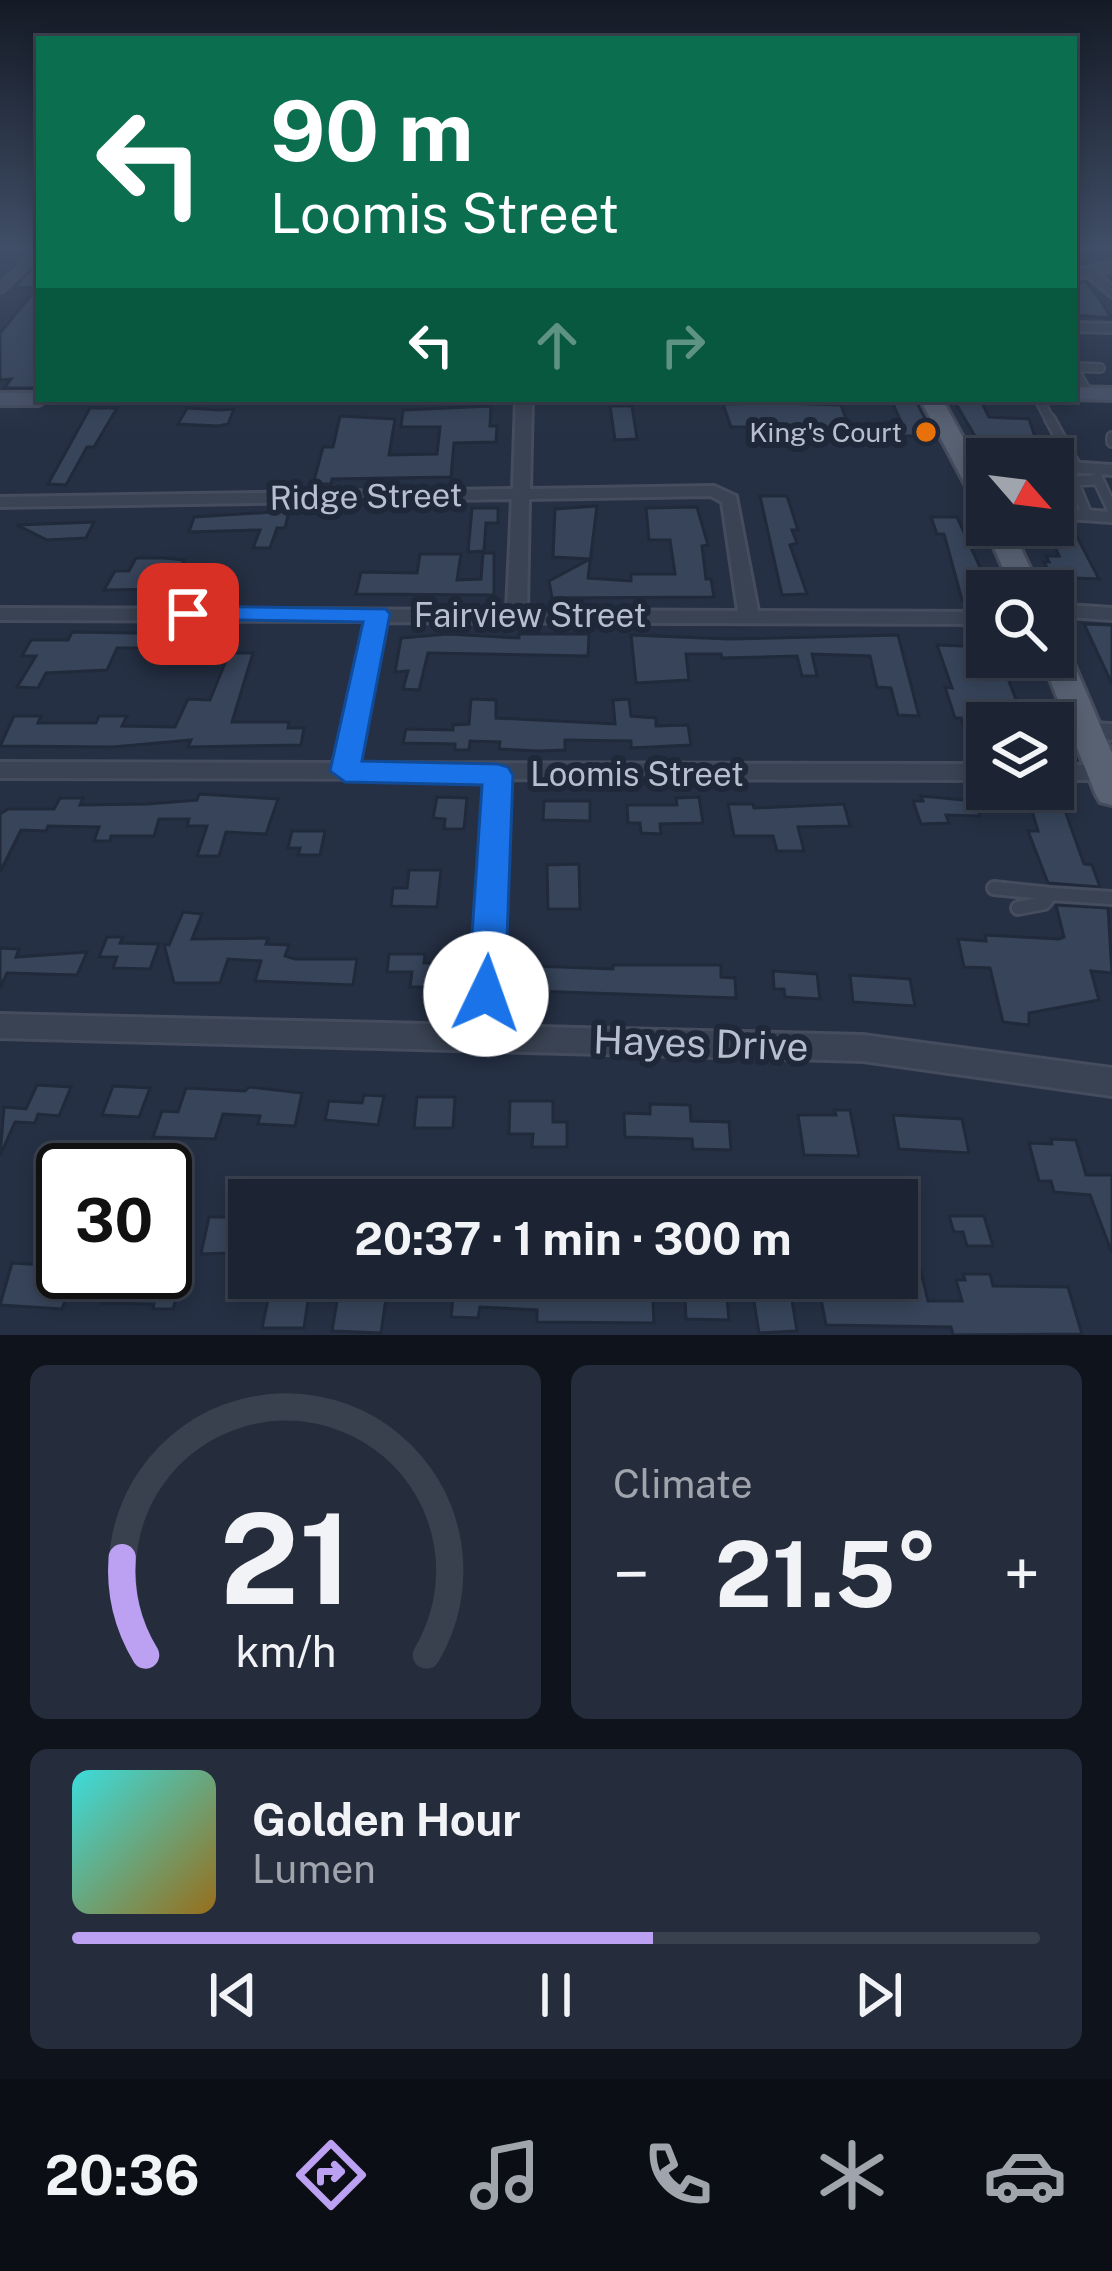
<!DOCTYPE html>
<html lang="en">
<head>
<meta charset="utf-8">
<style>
	:root { --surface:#1c2433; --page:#252c3b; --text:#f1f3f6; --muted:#a0a4ac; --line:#3a414e; --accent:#bca0f2 }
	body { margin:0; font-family:"Public Sans",sans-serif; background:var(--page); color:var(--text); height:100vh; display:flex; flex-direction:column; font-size:45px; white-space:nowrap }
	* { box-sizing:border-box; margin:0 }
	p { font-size:39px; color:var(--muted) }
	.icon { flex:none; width:66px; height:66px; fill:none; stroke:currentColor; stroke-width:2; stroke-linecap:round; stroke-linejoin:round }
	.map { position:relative; height:1335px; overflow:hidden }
	.side { display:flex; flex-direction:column; gap:30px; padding:30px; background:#0f141c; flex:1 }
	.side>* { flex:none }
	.guide { position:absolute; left:36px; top:36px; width:1041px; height:366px; border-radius:0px; box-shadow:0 6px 18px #0003,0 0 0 3px var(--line); background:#0b6e4f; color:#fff; overflow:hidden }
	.needle { width:78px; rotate:118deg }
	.controls { position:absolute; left:966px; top:438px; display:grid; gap:24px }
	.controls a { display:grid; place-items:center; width:108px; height:108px; border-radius:0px; background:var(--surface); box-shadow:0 6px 18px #0003,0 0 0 3px var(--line); font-size:60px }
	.speed { position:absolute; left:36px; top:1143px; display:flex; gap:24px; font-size:60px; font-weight:700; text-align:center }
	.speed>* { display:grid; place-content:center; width:156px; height:156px; border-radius:50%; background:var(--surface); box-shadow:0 6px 18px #0003,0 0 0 3px var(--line); line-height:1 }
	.speed .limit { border:6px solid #111; border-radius:18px; background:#fff; color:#111 }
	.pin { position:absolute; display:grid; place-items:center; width:102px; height:102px; color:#fff; margin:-51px; border-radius:24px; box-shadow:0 6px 18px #0006 }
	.me { position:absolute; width:132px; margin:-66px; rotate:3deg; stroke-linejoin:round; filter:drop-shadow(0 0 9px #0008) }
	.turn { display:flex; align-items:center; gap:42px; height:252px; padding:0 36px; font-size:54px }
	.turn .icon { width:156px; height:156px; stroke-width:2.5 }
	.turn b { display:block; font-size:84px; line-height:102px }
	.lanes { display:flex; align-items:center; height:114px; padding:0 36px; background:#0003; justify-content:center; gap:60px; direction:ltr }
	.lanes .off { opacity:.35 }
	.big { font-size:90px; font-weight:700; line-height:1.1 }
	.side .tile { flex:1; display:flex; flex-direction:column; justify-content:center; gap:18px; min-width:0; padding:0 42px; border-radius:18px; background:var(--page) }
	.side .dial { align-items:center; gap:0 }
	.dial svg { height:312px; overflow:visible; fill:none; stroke:var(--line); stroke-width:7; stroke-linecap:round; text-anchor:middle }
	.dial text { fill:var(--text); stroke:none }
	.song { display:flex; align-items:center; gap:36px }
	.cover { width:144px; height:144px; border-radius:18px; background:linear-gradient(135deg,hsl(180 70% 55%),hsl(40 70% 35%)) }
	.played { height:12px; border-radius:6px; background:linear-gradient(90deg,var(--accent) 60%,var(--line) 60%) }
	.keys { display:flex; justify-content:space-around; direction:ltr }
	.heat { display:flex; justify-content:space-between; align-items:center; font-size:66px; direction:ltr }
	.side .tiles { flex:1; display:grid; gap:30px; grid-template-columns:1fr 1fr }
	.tile:last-child { grid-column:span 2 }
	.trip { position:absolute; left:228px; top:1179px; width:690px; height:120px; border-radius:0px; background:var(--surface); box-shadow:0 6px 18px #0003,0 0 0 3px var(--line); font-weight:700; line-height:120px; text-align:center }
	.tab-bar { display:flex; height:192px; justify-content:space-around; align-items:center; background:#0b0e14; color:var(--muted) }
	.tab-bar .icon { width:84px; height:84px }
	.tab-bar .selected { color:var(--accent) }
	.tab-bar b { font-size:54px; color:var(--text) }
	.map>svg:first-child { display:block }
	.building { fill:#37445a; stroke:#202a3b; stroke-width:3 }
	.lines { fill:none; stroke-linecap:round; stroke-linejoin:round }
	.lane-far2-casing { stroke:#444c5d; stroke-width:12 }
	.lane-far1-casing { stroke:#444c5d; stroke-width:14 }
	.lane-casing { stroke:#444c5d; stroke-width:18 }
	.street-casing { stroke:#444c5d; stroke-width:6 }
	.secondary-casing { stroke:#444c5d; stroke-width:6 }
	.primary-casing { stroke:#444c5d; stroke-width:6 }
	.lane-far2 { stroke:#3a4353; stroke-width:8 }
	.lane-far1 { stroke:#3a4353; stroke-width:9 }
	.lane { stroke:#3a4353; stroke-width:12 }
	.street { fill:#3a4353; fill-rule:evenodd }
	.secondary { fill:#485167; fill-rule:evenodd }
	.primary { fill:#586273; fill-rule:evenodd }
	.route { fill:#1a73e8; stroke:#114b97; stroke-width:3 }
	.food-dot { fill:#e8710a; stroke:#1e2839; stroke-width:4.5 }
	.labels { text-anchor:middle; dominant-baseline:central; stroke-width:12; stroke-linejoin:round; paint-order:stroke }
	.far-poi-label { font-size:27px; fill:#b7becd; stroke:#1e2839; text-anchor:end }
	.street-label { font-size:33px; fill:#b7becd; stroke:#1e2839 }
	.near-street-label { font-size:39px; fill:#b7becd; stroke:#1e2839 }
</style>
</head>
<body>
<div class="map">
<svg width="1112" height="1335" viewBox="0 0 1112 1335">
	<rect width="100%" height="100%" fill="#253044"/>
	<path class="building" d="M39,259v129h-35l7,-9 -11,1v-47l38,-46 -24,1z
		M1086,281l15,20 10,17 -37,-3v-32z
		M891,399h24l19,37h-40l-7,-14h14z
		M953,399h27l9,18 40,2 12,35 -48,-2 -4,-9h-10z
		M782,403l59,2 11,30 -86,2 -4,-10h-31l-8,-23z
		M491,406l-1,20h7l-1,16 -42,1 -3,34 -119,2 -1,5h-18l10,-37h10l7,-31 55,3 -6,36 48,-1 3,-27h-39l2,-17z
		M610,406h22l5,33 -22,1z
		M90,408h27l-23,39h-7l-21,38 -18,-1z
		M187,408l34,2 13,-1 -6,15 -10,2 -40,-2z
		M760,496h27l11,34h-6l5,13 -7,2 17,49 -25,1z
		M597,506l-9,72 43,3v-7h44l-5,-34h-21l-3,-32 51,-1 11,38 -6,1 4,33h5l3,18 -162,1 -3,-17 41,-22 -37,-2 2,-48z
		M472,508h26v15h-12l-2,28 -16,1z
		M289,511l-4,17h-8l-7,20h-17l7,-18 -71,2 5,-15z
		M931,517h26l34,74h-4v9h-25l-18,-66h-7z
		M94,522l-8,16 -39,2 -30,-15z
		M1047,527l26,2 26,50 -48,-2 -7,-15h5l-3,-6h13z
		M483,553h11v42l-138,-1 5,-22 56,1 3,-19h41l-4,26 24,-1z
		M136,558h28l20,2 -14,29 -66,1 11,-19h14z
		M1084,624l28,1v59z
		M72,632l123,2 41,14h-119l-10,22 -61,3 -8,15 -21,-1 19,-31h-14l9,-16h37z
		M448,634l71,4v-4h70l-1,22 -160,-3 -9,37 -16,-1 5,-18 -13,1 6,-34z
		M631,635l98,4 169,-4 21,81 -21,-1 -7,-27 -14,-1 -7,-31 -58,-2 5,22h-15l-5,-20 -75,2 -1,-4h-35l3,26 -53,3z
		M937,645l50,2v10h13l24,64 -37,-2v31h-15l-11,-32h-6l-10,-31 7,1z
		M229,653h24l-21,69h57l-1,6h16l-3,17 -113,2 3,-7 -78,7 -113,-1 14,-30h27l-3,7h58l3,-7h28l-5,10 53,1 13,-28 22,1z
		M471,699l25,1v18l119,6 -2,-24 16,-1 2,17 25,2v8l32,-1 3,20 -60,3v-7l-66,-1v10l-26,1 -40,-2 1,-7 -30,-1 -1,9h-14v-6l-52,-1 3,-14 47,1v-5l16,-1z
		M1026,791h32l26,73 8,1 8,22 -52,-4 -20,-52h10z
		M199,794l79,5 -12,35 -40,-2 -7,24h-22l10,-30h-20l2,-7h-30l-5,17h-43l-1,5h-16l5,-14 -51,-1 -2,5 -25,-1 -21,42v-58l8,-5h46l6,-11h23l-3,7 67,-1 50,-4z
		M921,796l54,5 5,15 -34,-1 3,8 -28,1 -8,-23h10z
		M437,797l30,1 -3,31h-20l1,-10 -12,-1z
		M699,797l4,26 -43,1 1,10 -20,-1 -1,-10h-12l-1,-18h50l-1,-7z
		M544,801h46v20l-47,-1z
		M728,804h25l1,4 90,-4 6,22 -52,1 6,24h-27l-4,-15h-39z
		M292,831h33l-5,24h-22l2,-7h-12z
		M579,864l1,45h-32l-1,-44z
		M409,870h32l-4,37 -46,-1 2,-18h14z
		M1056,905l52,3 4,65 -21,-2 8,29 -70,13v12l-26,-3 -13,-54 -26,-1 -6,-28 28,2 -1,-6 74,4 5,-2z
		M183,912l19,2 -10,25 76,-1 -2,6 23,1 -4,11 10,3h62l-4,26 -98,-4 6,-20 -33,-2 -8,24h-46l-10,-39 5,1z
		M107,937h16l-3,6 39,1 -9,25 -37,-1 4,-11h-18z
		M0,948l19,1 -3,8 71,-5 -10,23 -70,-2 -7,15z
		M389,954h36l-1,9h16l-2,24h-28l2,-15h-25z
		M613,965h108v12l14,1 1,20 -204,-7 2,-25 79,3z
		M773,971l44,3 3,25 -35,-2 -1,-8h-10z
		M850,975l60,4 5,27 -62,-4z
		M37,1085l34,2 -12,29 -21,-2 -3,9 -20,-1 -15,34 4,-49 22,2z
		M113,1086l37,2 -11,29 -37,-2z
		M249,1087l53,6 -7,33 -37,-2 2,-8 -37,-2 -8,25 -62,-2 9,-26 16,1 8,-24 59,3z
		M364,1095l20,1 -6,29 -53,-5 4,-19 33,2z
		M417,1097h38l-2,31h-39z
		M510,1101h43v21h14v25h-35l1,-13h-24z
		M650,1104l40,1 1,16 38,1 2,28 -38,-1 -1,-10 -67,-2 -1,-24 26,1z
		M834,1110h16l9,46 -55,-1 -6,-40h38z
		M893,1115l69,4 7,34 -70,-4z
		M1051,1139l25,1 10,35h26v78l-22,-58 -36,-3 -3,-11h-12l-10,-38 23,1z
		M949,1216h35l9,30h-26l-4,-14h-9z
		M209,1217h30l-8,36 -30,1z
		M165,1245l25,1 -17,63h-20l1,-5 -53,-1 10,-31h54z
		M897,1260h21l10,41h34l-6,-21h9l-2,-6h27l3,12 75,1 14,47 -129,1 -2,-8 -125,-2 -9,-47h41l1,8h35z
		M12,1263l51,3v6h12l-13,37 -62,-4z
		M328,1278h61l-8,55 -49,-2 5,-30 -29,-1 -4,28h-42l9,-42 56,1z
		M455,1278l197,2 2,43 -117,-1v-12l-57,-3 -2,11 -27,-1z
		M684,1278h41l4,42 -43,-1z
		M789,1282l8,49 -38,2 -8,-50z"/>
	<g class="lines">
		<defs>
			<path id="lane-far2" d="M0,289l30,-28
				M1074,367l26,1
				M1074,369l14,24
				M1039,399l12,23"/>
			<path id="lane-far1" d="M1050,419l26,48
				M1112,437v5
				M1097,477l15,32
				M1087,515l-14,-34 25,-1"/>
			<path id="lane" d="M994,888l57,6
				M1018,908l26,-5 7,-9 61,4"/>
			<path id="street" d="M1112,262v8l-14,3 14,13v11l-25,-21 -13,3v-8z
				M1074,323l38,1v8l-38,-1z
				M516,399h16l-2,90 184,-3 22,10 22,115 229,1v12l-602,-2 -27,141 629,1v16l-478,-1 -10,247 364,9 249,33v28l-249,-35 -863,-23v-24l470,11 16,-246 -486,-1v-16l335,1 30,-142 -365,-1v-12l507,2 5,-111 -512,8v-10l513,-8zM711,496l11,6 16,109 -211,-1 2,-111z
				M965,456l28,3h-6v8l-28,-3 -2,-3z
				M1053,461l59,4v10l-59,-4z
				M1053,508l59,4v10l-59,-4z
				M1053,604l59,4v12l-59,-4z
				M1087,723l25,1v16l-33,-5 -3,-5z
				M1053,764l58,2 1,10 -9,4h-50z"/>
			<path id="secondary" d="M1074,387l38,1v12l-38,-1z
				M0,393h39v6h10l-10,6h-39z"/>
			<path id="primary" d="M920,399h22l45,82v29l-12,-7z
				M987,521v4h23l31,66h-28l-29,-66z
				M1053,641l15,9 44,103v52l-12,-3 -5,-9 -54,-136h12z"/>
		</defs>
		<use href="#lane-far2" class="lane-far2-casing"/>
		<use href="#lane-far1" class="lane-far1-casing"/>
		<use href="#lane" class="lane-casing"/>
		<use href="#street" class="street-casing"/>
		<use href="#secondary" class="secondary-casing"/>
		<use href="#primary" class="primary-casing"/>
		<use href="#lane-far2" class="lane-far2"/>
		<use href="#lane-far1" class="lane-far1"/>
		<use href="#lane" class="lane"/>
		<use href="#street" class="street"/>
		<use href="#secondary" class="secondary"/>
		<use href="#primary" class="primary"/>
	</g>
	<linearGradient id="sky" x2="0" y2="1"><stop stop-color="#141a25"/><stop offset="0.57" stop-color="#404e67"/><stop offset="1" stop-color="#404e67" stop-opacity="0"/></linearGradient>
	<rect width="1112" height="435" fill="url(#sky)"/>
	<path class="route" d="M188,606l198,3 4,5 -28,147 136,3 10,3 5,8 -8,219 -6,11 -13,5 -13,-5 -5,-11 14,-209 -137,-3 -15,-11 33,-149 -184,-3 -3,-5z"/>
	<circle class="food-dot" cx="926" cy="432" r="12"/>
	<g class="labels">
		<g class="far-poi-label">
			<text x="902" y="432">King's Court</text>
		</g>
		<g class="street-label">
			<text transform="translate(366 496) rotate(-1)">Ridge Street</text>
			<text x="530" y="615">Fairview Street</text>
			<text x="637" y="774">Loomis Street</text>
		</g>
		<g class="near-street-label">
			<text transform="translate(701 1043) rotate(2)">Hayes Drive</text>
		</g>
	</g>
</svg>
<div class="controls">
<a><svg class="needle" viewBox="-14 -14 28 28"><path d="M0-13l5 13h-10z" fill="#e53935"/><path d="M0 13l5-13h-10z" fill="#a0a4ac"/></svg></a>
<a><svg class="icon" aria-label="search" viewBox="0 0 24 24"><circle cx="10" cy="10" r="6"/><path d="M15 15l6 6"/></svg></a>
<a><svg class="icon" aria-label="layers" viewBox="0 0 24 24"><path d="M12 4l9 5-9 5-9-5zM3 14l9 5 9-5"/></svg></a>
</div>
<div class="speed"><div class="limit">30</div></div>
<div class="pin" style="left:188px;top:614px;background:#d93025"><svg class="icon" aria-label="arrive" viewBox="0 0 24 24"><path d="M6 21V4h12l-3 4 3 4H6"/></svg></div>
<svg class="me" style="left:486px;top:994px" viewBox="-20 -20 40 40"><circle r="19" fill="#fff"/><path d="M0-13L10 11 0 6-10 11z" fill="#1a73e8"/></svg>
<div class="trip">20:37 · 1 min · 300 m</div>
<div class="guide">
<div class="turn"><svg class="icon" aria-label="left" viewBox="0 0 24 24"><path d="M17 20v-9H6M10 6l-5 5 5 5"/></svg><div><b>90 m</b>Loomis Street</div></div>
<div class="lanes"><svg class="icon" aria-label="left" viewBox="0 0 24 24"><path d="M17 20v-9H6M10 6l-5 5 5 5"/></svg><svg class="icon off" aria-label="ahead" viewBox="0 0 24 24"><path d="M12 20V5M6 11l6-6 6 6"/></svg><svg class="icon off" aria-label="right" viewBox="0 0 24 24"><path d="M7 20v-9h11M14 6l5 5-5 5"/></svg></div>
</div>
</div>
<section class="side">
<div class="tiles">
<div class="tile dial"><svg viewBox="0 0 100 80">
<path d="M14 69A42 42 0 1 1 86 69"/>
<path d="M14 69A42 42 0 0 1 8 44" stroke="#bca0f2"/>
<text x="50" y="56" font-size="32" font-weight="700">21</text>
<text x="50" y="72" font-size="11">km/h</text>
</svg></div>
<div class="tile"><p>Climate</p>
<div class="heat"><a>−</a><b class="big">21.5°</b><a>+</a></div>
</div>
<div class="tile">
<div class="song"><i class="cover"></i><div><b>Golden Hour</b><p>Lumen</p></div></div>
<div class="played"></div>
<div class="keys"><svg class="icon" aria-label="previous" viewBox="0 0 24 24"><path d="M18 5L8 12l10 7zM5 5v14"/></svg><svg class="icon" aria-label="pause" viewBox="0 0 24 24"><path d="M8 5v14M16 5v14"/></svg><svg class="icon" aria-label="next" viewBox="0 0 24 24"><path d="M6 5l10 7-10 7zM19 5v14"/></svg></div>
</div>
</div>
</section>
<nav class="tab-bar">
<b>20:36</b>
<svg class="icon selected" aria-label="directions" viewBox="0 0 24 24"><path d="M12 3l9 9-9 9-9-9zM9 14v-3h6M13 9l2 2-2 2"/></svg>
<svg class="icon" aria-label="music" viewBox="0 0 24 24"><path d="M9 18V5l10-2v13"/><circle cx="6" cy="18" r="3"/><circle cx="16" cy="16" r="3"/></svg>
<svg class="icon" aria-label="phone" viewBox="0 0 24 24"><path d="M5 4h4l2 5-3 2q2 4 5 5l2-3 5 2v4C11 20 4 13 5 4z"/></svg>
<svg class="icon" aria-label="climate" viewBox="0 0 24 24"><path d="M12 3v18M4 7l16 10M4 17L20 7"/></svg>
<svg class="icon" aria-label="car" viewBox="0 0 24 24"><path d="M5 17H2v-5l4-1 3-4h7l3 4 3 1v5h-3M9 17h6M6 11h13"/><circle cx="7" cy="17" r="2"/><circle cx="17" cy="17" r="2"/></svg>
</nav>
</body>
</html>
